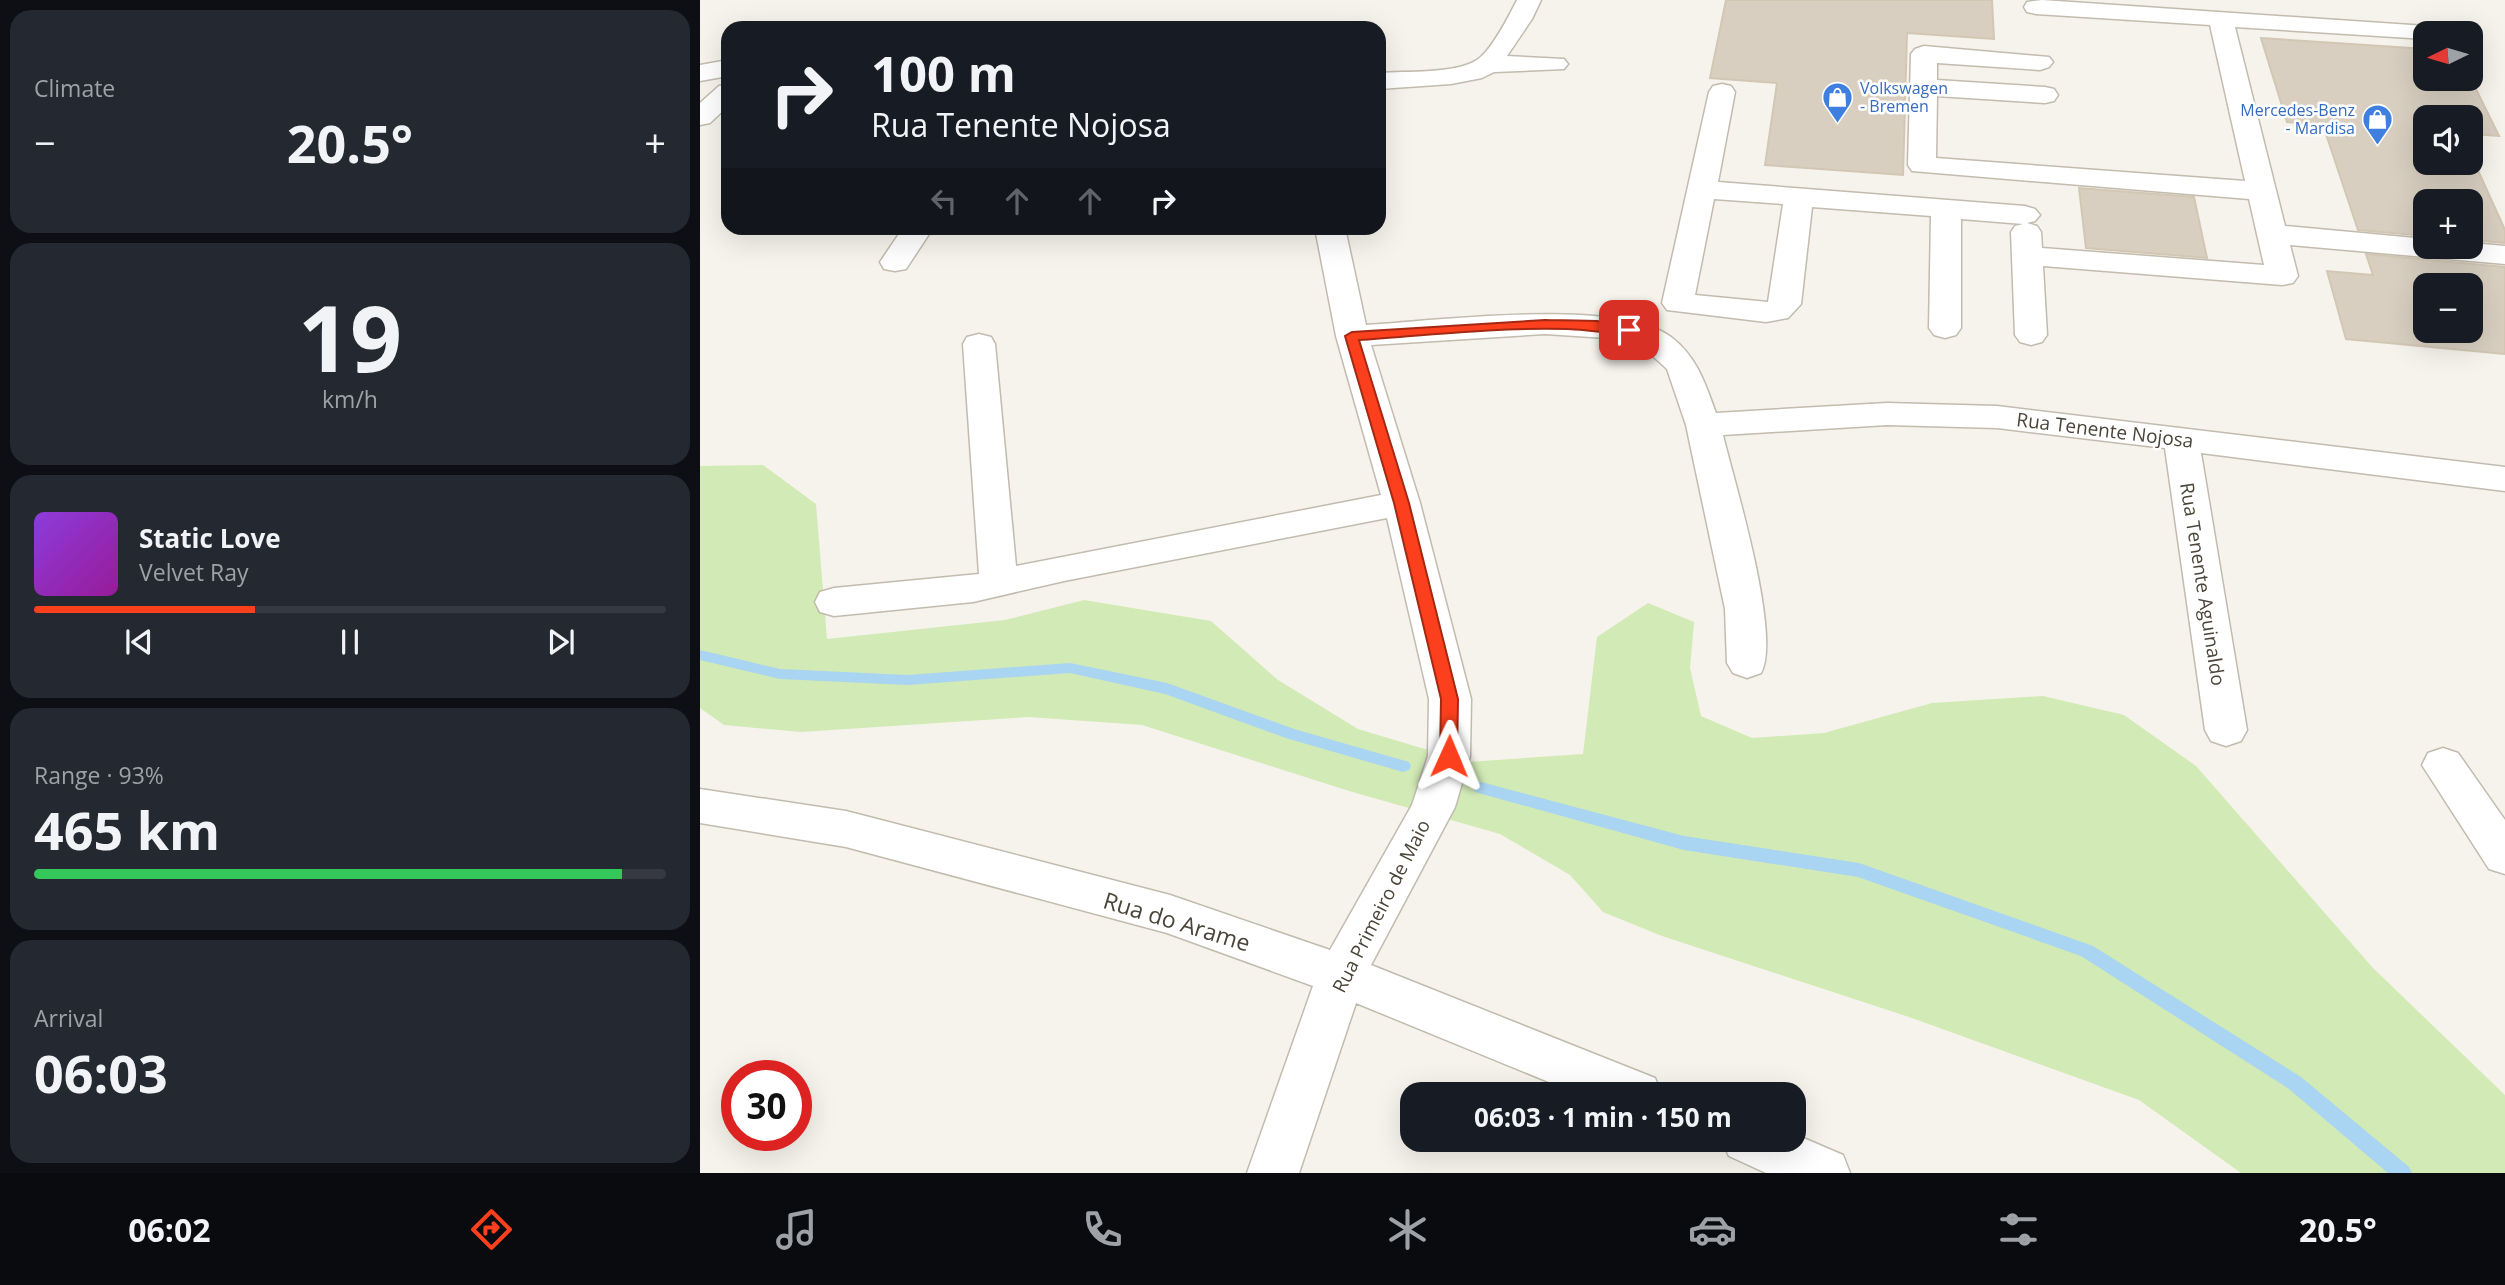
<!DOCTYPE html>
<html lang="en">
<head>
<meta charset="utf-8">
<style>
	:root { --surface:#171b24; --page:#242831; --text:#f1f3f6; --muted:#9ea1a6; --line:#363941; --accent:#fc3f1d }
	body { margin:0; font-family:"Open Sans",sans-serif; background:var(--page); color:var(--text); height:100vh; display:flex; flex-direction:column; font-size:26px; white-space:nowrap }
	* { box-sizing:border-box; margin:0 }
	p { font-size:23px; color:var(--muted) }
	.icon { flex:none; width:38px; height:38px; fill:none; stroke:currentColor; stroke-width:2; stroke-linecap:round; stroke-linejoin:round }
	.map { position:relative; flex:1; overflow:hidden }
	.sheet { display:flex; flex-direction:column; gap:10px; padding:10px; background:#0d0f14; width:700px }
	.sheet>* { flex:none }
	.banner { position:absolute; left:21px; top:21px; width:665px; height:214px; border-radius:21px; box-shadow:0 7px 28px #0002; background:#171b24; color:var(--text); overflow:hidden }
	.needle { width:46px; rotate:265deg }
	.fabs { position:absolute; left:1713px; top:21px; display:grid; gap:14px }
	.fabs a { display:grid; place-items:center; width:70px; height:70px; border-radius:14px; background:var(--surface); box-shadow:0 7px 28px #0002; font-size:35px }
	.speed { position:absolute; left:21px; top:1060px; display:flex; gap:14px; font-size:35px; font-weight:700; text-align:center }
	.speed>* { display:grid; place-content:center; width:91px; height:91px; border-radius:50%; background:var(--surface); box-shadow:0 7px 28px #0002; line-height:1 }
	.speed .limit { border:10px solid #d22; background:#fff; color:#111 }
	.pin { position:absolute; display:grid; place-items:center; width:60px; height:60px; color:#fff; margin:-30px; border-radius:14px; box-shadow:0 4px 10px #0006 }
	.me { position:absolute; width:77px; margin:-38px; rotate:1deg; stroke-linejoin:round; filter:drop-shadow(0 0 5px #0008) }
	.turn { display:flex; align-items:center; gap:24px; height:147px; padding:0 35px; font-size:32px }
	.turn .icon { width:91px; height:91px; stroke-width:2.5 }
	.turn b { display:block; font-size:49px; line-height:60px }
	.lanes { display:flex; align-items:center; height:66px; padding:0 35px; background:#0003; justify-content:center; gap:35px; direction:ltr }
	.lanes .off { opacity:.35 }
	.big { font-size:52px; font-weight:700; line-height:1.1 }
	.sheet .card { flex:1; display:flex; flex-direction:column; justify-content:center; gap:10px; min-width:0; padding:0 24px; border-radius:21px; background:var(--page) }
	.sheet .dial { align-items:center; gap:0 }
	.dial b { font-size:91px; line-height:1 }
	.song { display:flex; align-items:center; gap:21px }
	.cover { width:84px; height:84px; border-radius:10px; background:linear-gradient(135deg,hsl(270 70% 55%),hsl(300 70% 35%)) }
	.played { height:7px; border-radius:4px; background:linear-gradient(90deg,var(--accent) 35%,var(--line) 35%) }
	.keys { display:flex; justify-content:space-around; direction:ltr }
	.heat { display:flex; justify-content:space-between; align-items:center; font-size:38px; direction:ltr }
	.charge { height:10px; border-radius:5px; background:linear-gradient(90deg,#34c759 93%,var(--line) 0) }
	.trip { position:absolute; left:700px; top:1082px; width:406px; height:70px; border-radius:21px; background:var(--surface); box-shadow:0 7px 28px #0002; font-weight:700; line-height:70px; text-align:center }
	.tab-bar { display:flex; height:112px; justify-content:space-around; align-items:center; background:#090b0e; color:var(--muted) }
	.tab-bar .icon { width:49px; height:49px }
	.tab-bar .on { color:var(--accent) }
	.tab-bar b { font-size:32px; color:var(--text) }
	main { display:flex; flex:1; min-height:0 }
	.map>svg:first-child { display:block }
	.green { fill:#d2eab5 }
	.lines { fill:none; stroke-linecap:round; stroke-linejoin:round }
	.stream { fill:#a9d4f2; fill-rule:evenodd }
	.building { fill:#d8cfc1; stroke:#d3c7b4; stroke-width:2; fill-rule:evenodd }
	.minor-casing { stroke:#c2bbae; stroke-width:3 }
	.minor { fill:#fff; fill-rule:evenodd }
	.route { fill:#fc3f1d; stroke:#a42913; stroke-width:2 }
	.labels { text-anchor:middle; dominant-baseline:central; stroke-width:5; stroke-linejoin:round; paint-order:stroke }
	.far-shop-label { font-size:16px; fill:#366cbe; stroke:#fff; text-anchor:start }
	.street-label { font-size:19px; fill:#4b4439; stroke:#fff }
	.near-street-label { font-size:23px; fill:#4b4439; stroke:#fff }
</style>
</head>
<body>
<main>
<section class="sheet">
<div class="card"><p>Climate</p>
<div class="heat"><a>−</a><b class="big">20.5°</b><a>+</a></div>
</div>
<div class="card dial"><b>19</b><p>km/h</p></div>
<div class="card">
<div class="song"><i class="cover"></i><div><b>Static Love</b><p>Velvet Ray</p></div></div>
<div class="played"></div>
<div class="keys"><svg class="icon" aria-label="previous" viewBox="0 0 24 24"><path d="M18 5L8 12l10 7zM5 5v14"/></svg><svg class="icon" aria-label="pause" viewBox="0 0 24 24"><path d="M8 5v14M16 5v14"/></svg><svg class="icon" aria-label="next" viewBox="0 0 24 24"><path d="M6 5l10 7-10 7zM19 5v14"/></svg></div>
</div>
<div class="card"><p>Range · 93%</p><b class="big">465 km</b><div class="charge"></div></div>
<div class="card"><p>Arrival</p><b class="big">06:03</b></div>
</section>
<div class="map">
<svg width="1805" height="1173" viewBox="0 0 1805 1173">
	<rect width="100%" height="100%" fill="#f6f3ec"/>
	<path class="green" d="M63,465l53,39 11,135 178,-19 79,-20 127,21 67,59 80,49 110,33 115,-8 14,-117 51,-34 46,19 -4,46 11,48 51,22 72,-5 108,-30 111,-7 81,19 72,51 177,202 132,127v78h-264l-102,-73 -230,-83 -247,-81 -59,-24 -33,-37 -70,-41 -151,-43 -207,-66 -114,-8 -227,15 -77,-7 -24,-17v-242z"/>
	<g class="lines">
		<path class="stream" d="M0,650l80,19 128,6 162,-12 97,20 127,46 115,33 2,4 -2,4 -6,2 -117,-34 -121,-44 -95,-21 -162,12 -128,-6 -80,-19z
			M781,782l203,54 175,27 234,83 208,131 108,90 3,6h-24l-99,-84 -208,-133 -223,-79 -174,-27 -209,-58 -2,-4 2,-4z"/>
	</g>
	<path class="building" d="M1026,0h266l2,39 -87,-6 -4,142 -138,-10 12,-82 -67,-5z
		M1561,38l165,11v30h45l28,57 -28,-2v-17h-45v46h45v-8l34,75v13l-34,-3v-39h-45v35l-68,-6 -35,-105 -36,-3z
		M1379,188l115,9 13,61 -121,-10z
		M1666,254l139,13v87l-159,-15 -19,-68 46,4zM1726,285h45v46h-45z"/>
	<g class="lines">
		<defs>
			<path id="minor" d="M817,0h24l-9,19 -25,37 57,3 4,5 -4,5 -70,3 -12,6 -31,6 -72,5v-16c27,-2 76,1 98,-13 15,-10 32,-44 40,-60z
				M1342,0l414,28 3,5h-33v6l-191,-12 50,199 141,13v8h45v-4l34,3v18l-215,-19 8,31 -5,7 -11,2 -239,-19 4,69 -5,7 -11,3 -11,-3 -5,-7 -4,-103 4,-6 8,-2 -62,-5v109l-5,7 -11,3 -11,-3 -5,-7 2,-112 -119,-9 -11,97 -13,14 -22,4 -99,-12 -5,-7 47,-211 4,-6 9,-2 9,2 4,6 -17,90 307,24 10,3 5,6 -5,6 -8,2 10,3 4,6 1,16 222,17 -15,-66 -337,-28 -4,-6 3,-111 4,-5 9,-3 125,11 4,5 -4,5 -9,3 -103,-7v17l108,7 9,2 4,6 -4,6 -9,2 -108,-7 -1,62 309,23 -35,-156 -174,-11 -9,-2 -3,-5 3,-5zM1014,199l69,5 -15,98 -73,-7z
				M28,60v16l-28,5v-16z
				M28,84v22l-18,17 -10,2v-22l19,-17z
				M203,228h30l-27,41 -11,2 -11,-2 -4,-7z
				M615,228h30l21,97c69,-4 251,-28 305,12 26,20 34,46 45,76l171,-10 110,3 508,61v24l-304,-38 46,277 -6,11 -15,5 -15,-5 -6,-11 -40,-282 -168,-20 -110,-3 -164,10c11,46 59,201 38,238l-14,5 -14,-5 -6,-10 -2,-54 -39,-184 -19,-56 -21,-19 -24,-11 -77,-5 -174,11 49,158 51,196 -1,57 -15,51 -84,158 284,113 7,16h-84l-222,-91 -57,170h-52l66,-187 -146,-53 -321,-86 -146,-24v-34l146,22 324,84 160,55 82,-145 16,-49 1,-57 -42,-181 -323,63 -91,21 -139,14 -14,-4 -5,-10 5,-10 14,-4 145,-14 -16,-230 4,-7 12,-3 12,3 4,7 21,222 365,-71 -45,-159z
				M1743,748l15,5 47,67v54l-16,-5 -67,-104 6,-12z
				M1094,1134l49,21 7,18h-84l-37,-17 -8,-17h73z"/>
		</defs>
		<use href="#minor" class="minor-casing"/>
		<use href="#minor" class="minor"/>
	</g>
	<path class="route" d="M845,320c21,1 75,-2 91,10 -8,7 -54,-1 -68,-1 -69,-2 -139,6 -209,11l50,163 49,196 -1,57 -2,5h-13l-2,-5 1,-57 -47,-196 -49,-167 7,-4z"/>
	<defs>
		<symbol id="shop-pin" viewBox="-11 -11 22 30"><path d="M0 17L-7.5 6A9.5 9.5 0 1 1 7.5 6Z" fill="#3f7fe0" stroke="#fff"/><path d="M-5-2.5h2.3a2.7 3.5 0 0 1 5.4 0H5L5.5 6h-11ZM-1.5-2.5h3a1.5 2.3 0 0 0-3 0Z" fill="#fff"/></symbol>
	</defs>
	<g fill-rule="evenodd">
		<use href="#shop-pin" x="1120" y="80" width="35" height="47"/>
		<use href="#shop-pin" x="1660" y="102" width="35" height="47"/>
	</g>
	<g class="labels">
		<g class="far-shop-label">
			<text x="1160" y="88">Volkswagen<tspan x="1160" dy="18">- Bremen</tspan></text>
			<text x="1655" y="110" text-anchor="end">Mercedes-Benz<tspan x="1655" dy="18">- Mardisa</tspan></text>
		</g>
		<g class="street-label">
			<text transform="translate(1405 430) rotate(7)">Rua Tenente Nojosa</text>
			<text transform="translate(1503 584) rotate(81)">Rua Tenente Aguinaldo</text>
			<text transform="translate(681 906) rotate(-63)">Rua Primeiro de Maio</text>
		</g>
		<g class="near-street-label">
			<text transform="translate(477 921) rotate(17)">Rua do Arame</text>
		</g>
	</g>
</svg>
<div class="fabs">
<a><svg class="needle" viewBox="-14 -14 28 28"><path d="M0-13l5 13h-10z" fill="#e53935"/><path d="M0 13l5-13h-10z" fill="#9ea1a6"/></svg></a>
<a><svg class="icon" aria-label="sound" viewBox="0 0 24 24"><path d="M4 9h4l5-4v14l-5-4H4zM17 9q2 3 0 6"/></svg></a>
<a>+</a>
<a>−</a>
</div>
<div class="speed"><div class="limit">30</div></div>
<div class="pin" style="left:929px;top:330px;background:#d93025"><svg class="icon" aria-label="arrive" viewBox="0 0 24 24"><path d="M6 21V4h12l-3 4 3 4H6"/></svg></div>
<svg class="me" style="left:749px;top:756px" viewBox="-20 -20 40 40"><path d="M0-17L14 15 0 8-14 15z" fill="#fc3f1d" stroke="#fff" stroke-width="4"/></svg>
<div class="trip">06:03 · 1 min · 150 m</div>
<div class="banner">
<div class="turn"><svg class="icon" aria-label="right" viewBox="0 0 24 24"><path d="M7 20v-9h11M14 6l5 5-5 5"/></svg><div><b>100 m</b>Rua Tenente Nojosa</div></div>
<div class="lanes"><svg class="icon off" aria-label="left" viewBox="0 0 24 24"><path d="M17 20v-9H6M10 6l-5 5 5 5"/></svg><svg class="icon off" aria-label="ahead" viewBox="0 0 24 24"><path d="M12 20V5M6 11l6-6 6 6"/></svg><svg class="icon off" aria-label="ahead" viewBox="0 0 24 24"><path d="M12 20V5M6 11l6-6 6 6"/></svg><svg class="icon" aria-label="right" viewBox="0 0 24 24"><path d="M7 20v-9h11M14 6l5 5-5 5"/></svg></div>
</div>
</div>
</main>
<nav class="tab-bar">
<b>06:02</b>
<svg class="icon on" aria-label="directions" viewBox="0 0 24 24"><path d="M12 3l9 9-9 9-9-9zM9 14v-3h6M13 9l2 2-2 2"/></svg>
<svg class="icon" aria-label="music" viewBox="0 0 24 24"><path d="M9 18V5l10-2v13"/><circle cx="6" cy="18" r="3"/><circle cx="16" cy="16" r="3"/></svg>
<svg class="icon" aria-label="phone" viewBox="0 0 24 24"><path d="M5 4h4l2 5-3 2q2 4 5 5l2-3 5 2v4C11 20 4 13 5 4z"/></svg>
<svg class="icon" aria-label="climate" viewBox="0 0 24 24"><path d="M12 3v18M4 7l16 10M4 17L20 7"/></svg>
<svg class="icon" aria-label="car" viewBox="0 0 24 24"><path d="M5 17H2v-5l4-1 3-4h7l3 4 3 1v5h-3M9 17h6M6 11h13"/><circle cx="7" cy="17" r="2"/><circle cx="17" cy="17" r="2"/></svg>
<svg class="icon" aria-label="filters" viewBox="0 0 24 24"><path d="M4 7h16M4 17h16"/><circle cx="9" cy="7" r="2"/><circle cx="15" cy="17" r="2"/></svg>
<b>20.5°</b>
</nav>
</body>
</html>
